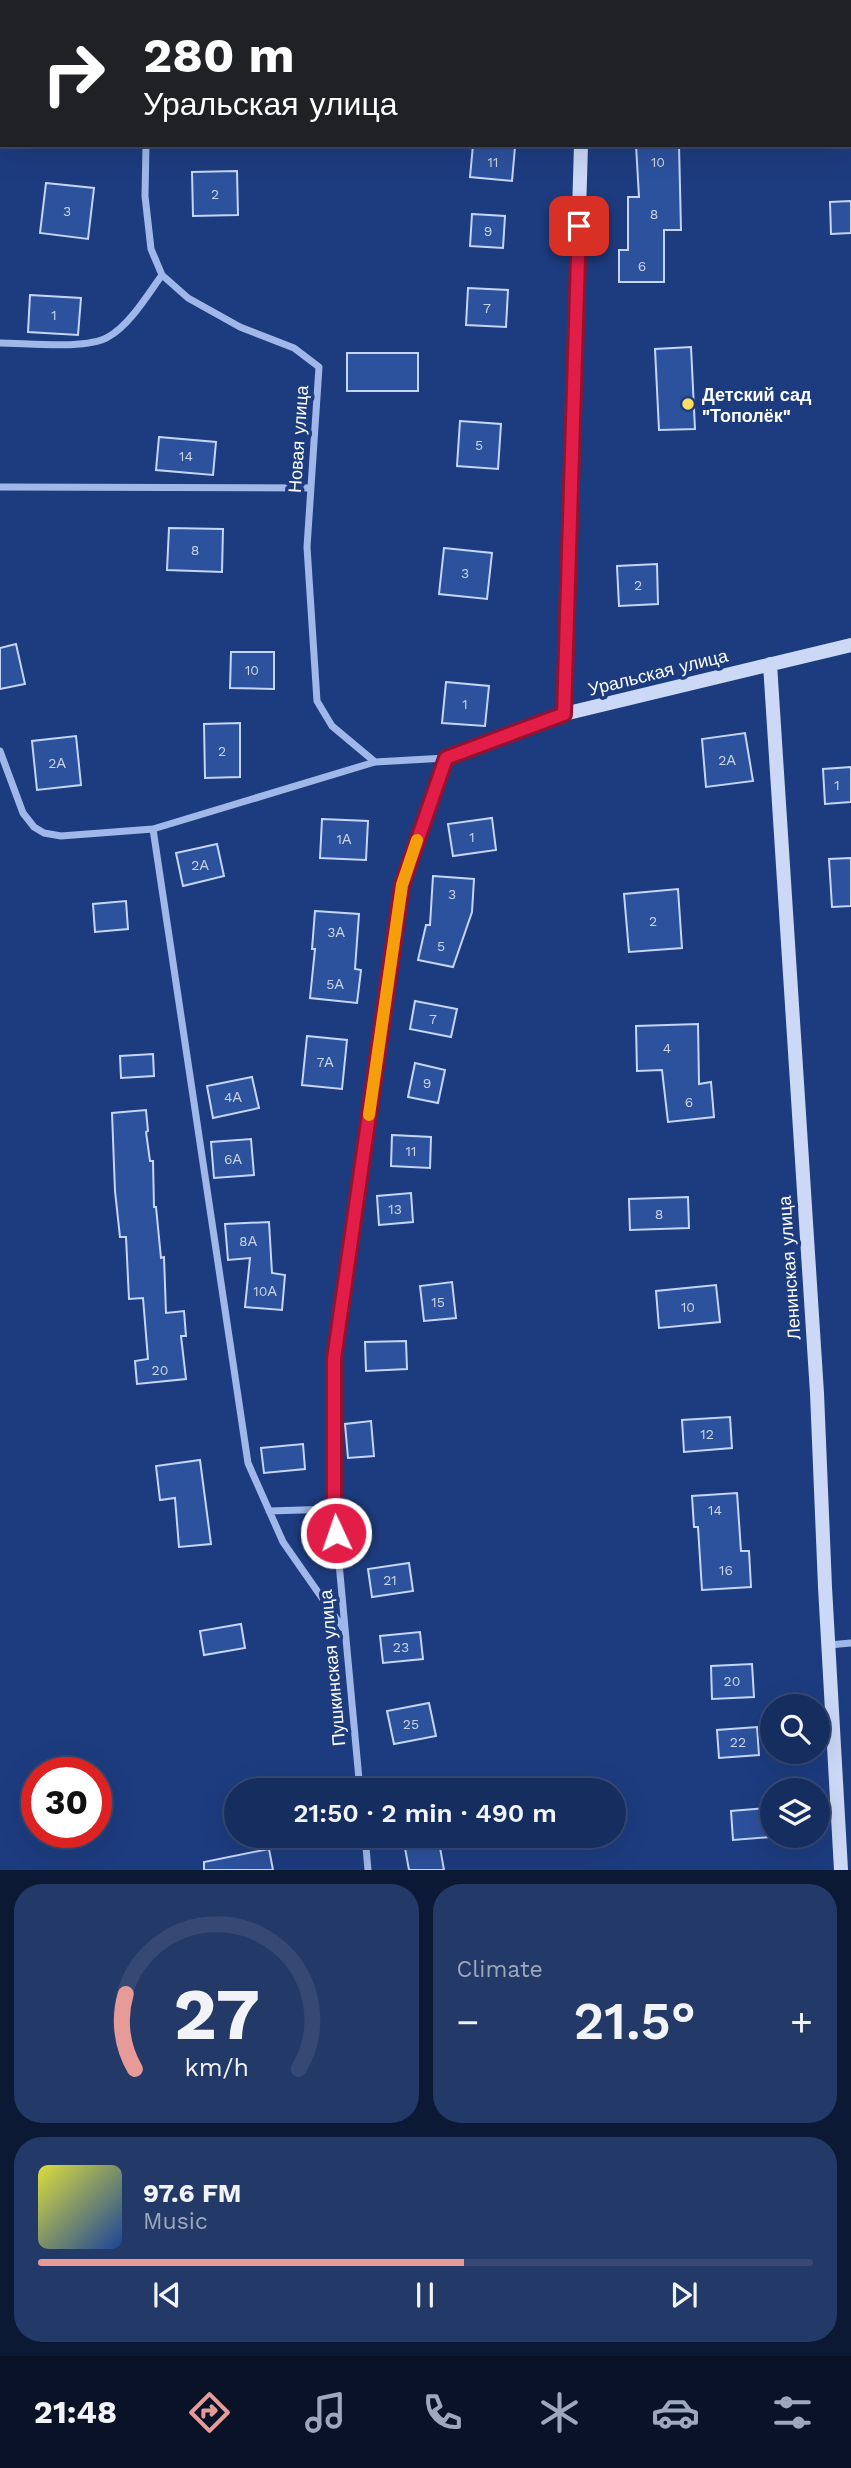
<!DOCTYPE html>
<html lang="en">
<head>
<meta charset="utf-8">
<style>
	:root { --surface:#162d5f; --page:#233968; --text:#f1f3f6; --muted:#9ea8bd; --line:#354974; --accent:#e69b98 }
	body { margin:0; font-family:"Work Sans",sans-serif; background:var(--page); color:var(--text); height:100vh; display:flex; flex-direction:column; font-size:26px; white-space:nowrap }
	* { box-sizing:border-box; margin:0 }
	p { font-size:23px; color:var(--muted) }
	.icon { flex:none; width:38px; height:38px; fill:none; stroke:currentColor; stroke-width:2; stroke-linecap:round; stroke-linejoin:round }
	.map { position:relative; height:1870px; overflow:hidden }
	.sheet { display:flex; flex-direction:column; gap:14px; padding:14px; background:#0c1934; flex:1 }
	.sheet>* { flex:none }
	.top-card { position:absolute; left:0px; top:0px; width:852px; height:147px; box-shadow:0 7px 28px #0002,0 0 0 2px var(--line); background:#202124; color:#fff; overflow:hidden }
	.tools { position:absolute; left:760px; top:1694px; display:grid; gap:14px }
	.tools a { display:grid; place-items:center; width:70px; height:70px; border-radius:50%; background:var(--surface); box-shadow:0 7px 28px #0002,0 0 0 2px var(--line); font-size:35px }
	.speed { position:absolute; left:21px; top:1757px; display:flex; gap:14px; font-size:35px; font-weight:700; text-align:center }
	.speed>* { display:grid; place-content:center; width:91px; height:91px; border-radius:50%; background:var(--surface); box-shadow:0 7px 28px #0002,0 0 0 2px var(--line); line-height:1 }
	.speed .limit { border:10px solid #d22; background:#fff; color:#111 }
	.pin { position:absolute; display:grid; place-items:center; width:60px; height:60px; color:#fff; margin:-30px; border-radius:14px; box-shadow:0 4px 10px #0006 }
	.me { position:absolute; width:77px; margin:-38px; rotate:357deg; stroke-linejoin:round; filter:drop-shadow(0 0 5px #0008) }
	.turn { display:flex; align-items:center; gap:24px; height:147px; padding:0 28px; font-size:32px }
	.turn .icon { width:91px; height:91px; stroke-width:2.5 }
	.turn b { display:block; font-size:49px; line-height:60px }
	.big { font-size:52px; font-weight:600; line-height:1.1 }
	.sheet .card { flex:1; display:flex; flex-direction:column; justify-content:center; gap:10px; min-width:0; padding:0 24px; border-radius:28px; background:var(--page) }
	.sheet .dial { align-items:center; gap:0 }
	.dial svg { height:182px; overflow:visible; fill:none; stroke:var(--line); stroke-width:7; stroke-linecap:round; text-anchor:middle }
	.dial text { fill:var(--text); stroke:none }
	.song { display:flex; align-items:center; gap:21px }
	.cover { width:84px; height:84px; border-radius:10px; background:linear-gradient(135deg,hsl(60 70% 55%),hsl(220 70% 35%)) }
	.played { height:7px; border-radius:4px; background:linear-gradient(90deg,var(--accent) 55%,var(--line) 55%) }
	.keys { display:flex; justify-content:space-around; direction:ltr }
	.heat { display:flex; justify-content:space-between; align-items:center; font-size:38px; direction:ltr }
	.sheet .tiles { flex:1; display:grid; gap:14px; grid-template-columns:1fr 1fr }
	.card:last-child { grid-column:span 2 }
	.trip { position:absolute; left:224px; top:1778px; width:402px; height:70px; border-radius:35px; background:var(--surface); box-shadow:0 7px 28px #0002,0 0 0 2px var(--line); font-weight:600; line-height:70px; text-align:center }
	.tabs { display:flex; height:112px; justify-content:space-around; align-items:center; background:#091226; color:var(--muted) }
	.tabs .icon { width:49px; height:49px }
	.tabs .active { color:var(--accent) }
	.tabs b { font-size:32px; color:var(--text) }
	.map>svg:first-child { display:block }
	.building { fill:#2c519d; stroke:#c4d5f7; stroke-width:2 }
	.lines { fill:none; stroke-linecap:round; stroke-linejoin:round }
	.street { stroke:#a0b8e9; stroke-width:7 }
	.secondary { stroke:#cbd9f7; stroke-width:14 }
	.route-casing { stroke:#92132f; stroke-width:18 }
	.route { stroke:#e11d48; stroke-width:12 }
	.slow { stroke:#f59e0b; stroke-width:12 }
	.poi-dot { fill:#f9df5e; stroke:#1d3c7f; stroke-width:2.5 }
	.labels { text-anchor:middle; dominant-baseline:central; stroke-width:7; stroke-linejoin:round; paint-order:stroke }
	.number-label { font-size:14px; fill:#cad4e6 }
	.poi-label { font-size:18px; font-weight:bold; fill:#fff; stroke:#1d3c7f; text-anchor:start }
	.street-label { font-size:18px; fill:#fff; stroke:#1d3c7f }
</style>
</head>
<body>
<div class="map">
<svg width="851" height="1870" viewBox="0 0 851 1870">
	<rect width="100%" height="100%" fill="#1d3c7f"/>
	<path class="building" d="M473,145l42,2 -3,34 -42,-4z
		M636,145h43l2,85h-17v52h-45v-32h9v-53h11z
		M237,171l1,44 -45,1 -1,-44z
		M46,183l48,5 -6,51 -48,-6z
		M851,201v32l-20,1 -1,-32z
		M472,214l33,2 -2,32 -33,-2z
		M468,288l40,2 -2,37 -40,-2z
		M30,295l51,3 -3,37 -50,-3z
		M691,347l4,82 -36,1 -4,-81z
		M347,353h71v38h-71z
		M460,421l41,3 -3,45 -41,-3z
		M159,437l57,5 -3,33 -57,-5z
		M169,528l54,1 -1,43 -55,-2z
		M444,548l48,5 -5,46 -48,-5z
		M657,564l1,40 -39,2 -2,-40z
		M16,644l9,40 -25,5v-41z
		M231,652h43v37l-44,-1z
		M446,682l43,4 -4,40 -43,-3z
		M240,723v54l-35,1 -1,-54z
		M745,733l8,48 -47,6 -4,-48z
		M76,736l5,49 -44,5 -5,-49z
		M851,767v35l-26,2 -2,-35z
		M492,818l4,32 -43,6 -5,-32z
		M322,819l46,2 -2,39 -46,-2z
		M217,844l7,32 -41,10 -7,-33z
		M851,858v48l-19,1 -3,-48z
		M433,876l41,3 -2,33 -19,55 -35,-7 8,-35h4z
		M678,889l4,59 -53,4 -5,-58z
		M126,901l2,28 -33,3 -2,-28z
		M315,911l44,3 -4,55 6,1 -4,33 -47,-5 5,-49h-3z
		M415,1001l42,8 -6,28 -41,-8z
		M698,1024l1,60 12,-2 3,35 -46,5 -6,-52 -25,1 -1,-45z
		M307,1036l40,4 -5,49 -40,-4z
		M153,1054l1,22 -33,2 -1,-22z
		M415,1063l30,7 -7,33 -30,-6z
		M252,1077l7,31 -46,10 -6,-32z
		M146,1110l2,21 -2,1 4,29h3l1,46h2l5,51 3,-1 2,56 18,-2 2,25h-5l5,43 -49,5 -2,-23 13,-2 -5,-61 -14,1 -3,-62h-6l-5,-46 -3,-78z
		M392,1135l39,2 -1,31 -39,-2z
		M251,1139l3,36 -40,3 -3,-36z
		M411,1193l2,29 -34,3 -2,-29z
		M688,1197l1,31 -59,2 -1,-31z
		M269,1222l3,51 13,2 -3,35 -37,-3 5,-49 -22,2 -3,-36z
		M452,1282l4,36 -32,3 -4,-35z
		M716,1285l4,37 -61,6 -3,-37z
		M406,1341l1,28 -41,2 -1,-29z
		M730,1417l2,31 -48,4 -2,-32z
		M371,1421l3,35 -26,2 -3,-34z
		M303,1444l2,25 -41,4 -3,-25z
		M200,1460l11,84 -32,3 -4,-49 -15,2 -4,-34z
		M737,1493l4,58h8l2,36 -49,3 -4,-63h-4l-2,-31z
		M409,1563l4,28 -41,6 -4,-28z
		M241,1624l4,24 -41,7 -4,-24z
		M420,1632l3,27 -40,4 -3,-27z
		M752,1664l2,33 -42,2 -1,-33z
		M429,1703l7,33 -42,8 -7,-33z
		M757,1727l2,28 -40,3 -2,-28z
		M767,1808l3,29 -37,3 -2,-29z
		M439,1842l5,28h-35l-4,-22z
		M269,1849l4,21h-69v-8z"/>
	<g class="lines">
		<path class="street" d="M147,2l1,-2
			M146,145l-1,51 6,53 11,26 26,23 52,29 54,21 25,19 -12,180 10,154 15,25 43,36
			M0,343c27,0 86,7 108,-6 21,-11 40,-43 54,-62
			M0,487l311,1
			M0,751l23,62 11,14 10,6 17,3 92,-7 222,-67 71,-4 118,-44
			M153,829l95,634 35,79 60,86
			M269,1511l65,-2
			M829,1645l22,-2
			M360,1790l-26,-281v-150l68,-474 44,-127
			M365,1836l3,34"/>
		<path class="secondary" d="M586,2v-2
			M581,145l-17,569 287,-69
			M770,664l47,729 8,194 16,283"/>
	</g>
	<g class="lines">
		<defs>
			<path id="route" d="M336,1533l-2,-25v-149l68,-474 44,-127 118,-44 15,-488"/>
		</defs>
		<use href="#route" class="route-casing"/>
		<use href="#route" class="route"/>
		<path class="slow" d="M369,1115l33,-230 15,-45"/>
	</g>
	<circle class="poi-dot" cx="688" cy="404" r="7"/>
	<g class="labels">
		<g class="number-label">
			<text x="493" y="162">11</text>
			<text x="658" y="162">10</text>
			<text x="215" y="194">2</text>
			<text x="67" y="211">3</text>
			<text x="654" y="214">8</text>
			<text x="488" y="231">9</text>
			<text x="642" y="266">6</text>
			<text x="487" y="308">7</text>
			<text x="54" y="315">1</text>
			<text x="479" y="445">5</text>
			<text x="186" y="456">14</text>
			<text x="195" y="550">8</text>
			<text x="465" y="573">3</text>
			<text x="638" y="585">2</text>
			<text x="252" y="670">10</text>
			<text x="465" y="704">1</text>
			<text x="222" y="751">2</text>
			<text x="727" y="760">2А</text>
			<text x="57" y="763">2А</text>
			<text x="837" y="785">1</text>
			<text x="472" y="837">1</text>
			<text x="344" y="839">1А</text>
			<text x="200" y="865">2А</text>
			<text x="452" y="894">3</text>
			<text x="653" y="921">2</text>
			<text x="336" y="932">3А</text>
			<text x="441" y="946">5</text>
			<text x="335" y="984">5А</text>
			<text x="433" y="1019">7</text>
			<text x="667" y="1048">4</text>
			<text x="325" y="1062">7А</text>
			<text x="427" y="1083">9</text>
			<text x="233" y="1097">4А</text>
			<text x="689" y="1102">6</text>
			<text x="411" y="1151">11</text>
			<text x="233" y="1159">6А</text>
			<text x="395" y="1209">13</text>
			<text x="659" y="1214">8</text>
			<text x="248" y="1241">8А</text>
			<text x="265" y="1291">10А</text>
			<text x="438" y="1302">15</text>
			<text x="688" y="1307">10</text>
			<text x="160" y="1370">20</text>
			<text x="707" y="1434">12</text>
			<text x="715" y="1510">14</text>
			<text x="726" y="1570">16</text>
			<text x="390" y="1580">21</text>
			<text x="401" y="1647">23</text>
			<text x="732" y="1681">20</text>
			<text x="411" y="1724">25</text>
			<text x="738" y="1742">22</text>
		</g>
		<g class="poi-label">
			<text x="702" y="394">Детский сад<tspan x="702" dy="21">"Тополёк"</tspan></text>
		</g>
		<g class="street-label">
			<text transform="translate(298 439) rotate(-86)">Новая улица</text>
			<text transform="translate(658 672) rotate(-14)">Уральская улица</text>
			<text transform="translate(789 1268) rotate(-94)">Ленинская улица</text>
			<text transform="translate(332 1668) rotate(-95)">Пушкинская улица</text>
		</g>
	</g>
</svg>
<div class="tools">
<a><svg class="icon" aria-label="search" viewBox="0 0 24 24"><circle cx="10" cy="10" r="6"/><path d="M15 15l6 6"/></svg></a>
<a><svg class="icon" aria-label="layers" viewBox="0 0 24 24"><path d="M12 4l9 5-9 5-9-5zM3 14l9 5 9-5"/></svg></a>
</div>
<div class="speed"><div class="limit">30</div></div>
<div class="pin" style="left:579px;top:226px;background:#d93025"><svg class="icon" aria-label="arrive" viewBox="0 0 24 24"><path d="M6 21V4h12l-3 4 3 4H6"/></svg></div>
<svg class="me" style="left:336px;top:1533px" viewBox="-20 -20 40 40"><circle r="17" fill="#e11d48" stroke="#fff" stroke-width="3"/><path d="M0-11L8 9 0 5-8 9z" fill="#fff"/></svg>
<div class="trip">21:50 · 2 min · 490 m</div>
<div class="top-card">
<div class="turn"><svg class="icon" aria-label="right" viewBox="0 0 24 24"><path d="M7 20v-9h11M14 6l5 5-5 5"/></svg><div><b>280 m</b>Уральская улица</div></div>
</div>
</div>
<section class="sheet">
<div class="tiles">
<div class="card dial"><svg viewBox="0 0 100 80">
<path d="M14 69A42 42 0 1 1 86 69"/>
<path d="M14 69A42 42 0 0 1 10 36" stroke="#e69b98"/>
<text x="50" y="56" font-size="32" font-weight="700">27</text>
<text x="50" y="72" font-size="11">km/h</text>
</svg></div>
<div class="card"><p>Climate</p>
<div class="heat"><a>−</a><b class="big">21.5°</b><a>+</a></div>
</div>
<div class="card">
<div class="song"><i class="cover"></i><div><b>97.6 FM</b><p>Music</p></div></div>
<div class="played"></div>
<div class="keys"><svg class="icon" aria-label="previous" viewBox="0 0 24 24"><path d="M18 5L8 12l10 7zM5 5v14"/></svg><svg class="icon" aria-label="pause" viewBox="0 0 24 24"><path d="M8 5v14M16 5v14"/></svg><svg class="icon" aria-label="next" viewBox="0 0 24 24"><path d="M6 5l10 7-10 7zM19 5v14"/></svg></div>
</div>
</div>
</section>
<nav class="tabs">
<b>21:48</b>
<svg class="icon active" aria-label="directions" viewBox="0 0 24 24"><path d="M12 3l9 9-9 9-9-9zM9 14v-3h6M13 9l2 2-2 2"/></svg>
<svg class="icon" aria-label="music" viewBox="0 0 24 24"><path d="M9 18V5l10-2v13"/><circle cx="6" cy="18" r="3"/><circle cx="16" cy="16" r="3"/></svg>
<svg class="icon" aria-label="phone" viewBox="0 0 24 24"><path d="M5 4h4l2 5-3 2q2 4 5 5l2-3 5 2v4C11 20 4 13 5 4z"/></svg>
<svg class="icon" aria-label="climate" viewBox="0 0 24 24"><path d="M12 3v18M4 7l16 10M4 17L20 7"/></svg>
<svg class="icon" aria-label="car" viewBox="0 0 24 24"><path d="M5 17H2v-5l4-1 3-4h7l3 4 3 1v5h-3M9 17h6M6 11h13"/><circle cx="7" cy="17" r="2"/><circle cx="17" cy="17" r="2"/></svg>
<svg class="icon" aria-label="filters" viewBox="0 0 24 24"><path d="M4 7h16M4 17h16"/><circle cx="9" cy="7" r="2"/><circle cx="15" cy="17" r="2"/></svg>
</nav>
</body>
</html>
